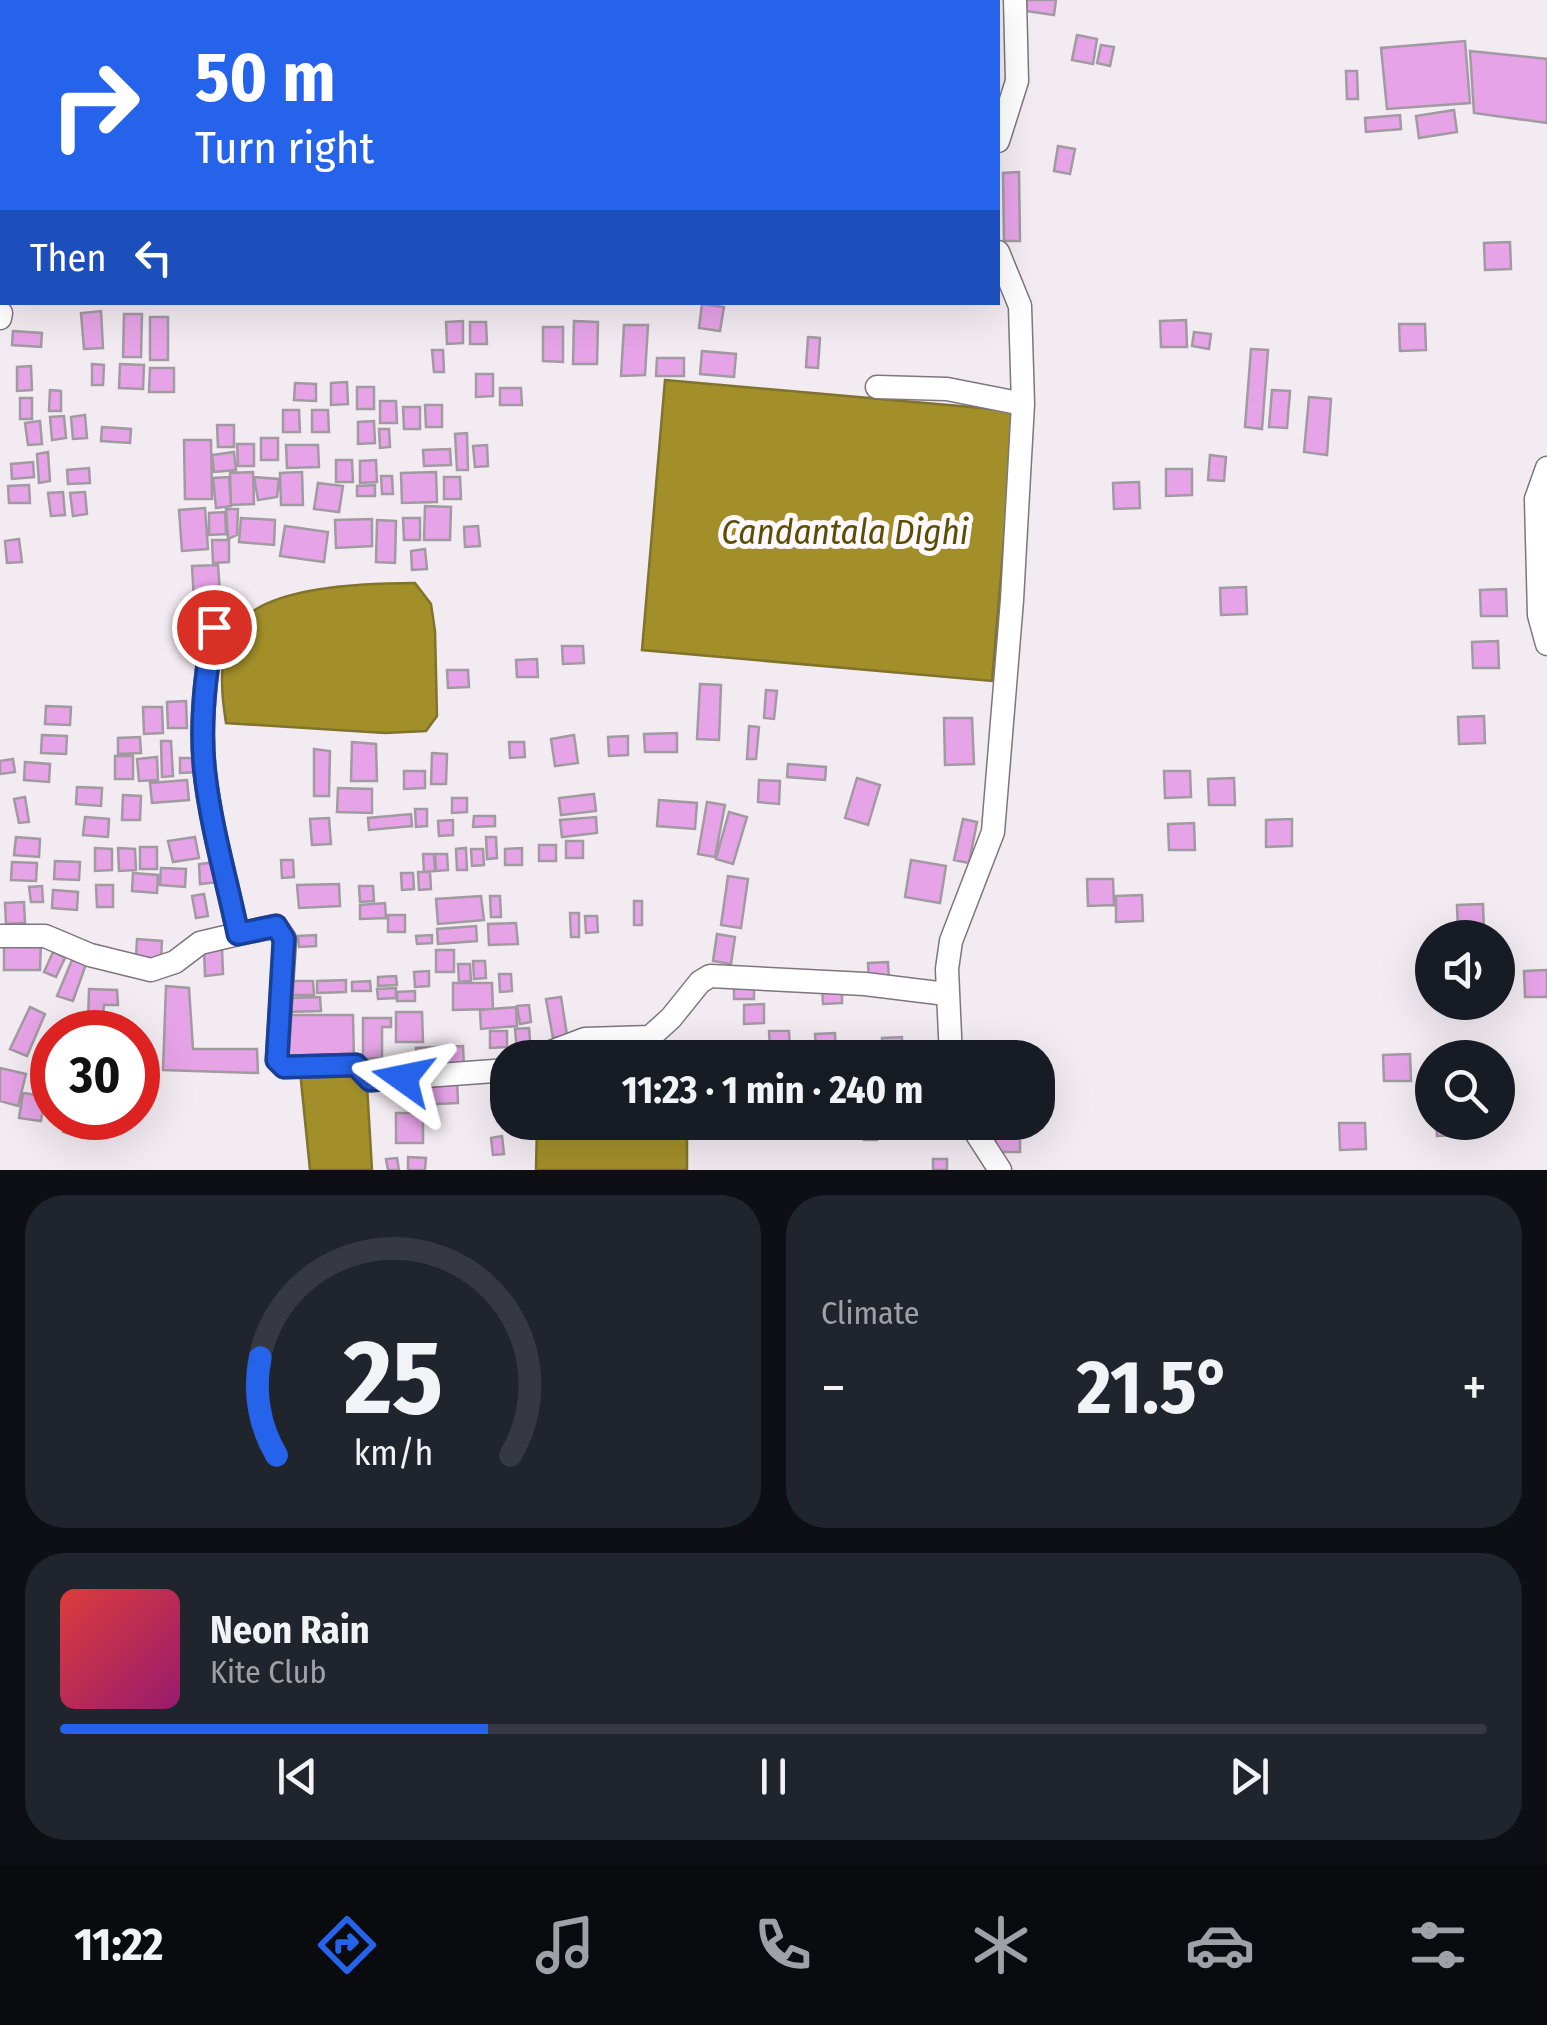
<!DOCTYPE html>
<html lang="en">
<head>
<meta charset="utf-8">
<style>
	:root { --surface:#171b24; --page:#20242c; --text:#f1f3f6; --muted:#9ea1a6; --line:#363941; --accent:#2563eb }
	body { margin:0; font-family:"Fira Sans Condensed",sans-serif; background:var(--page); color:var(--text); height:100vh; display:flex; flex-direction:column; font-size:38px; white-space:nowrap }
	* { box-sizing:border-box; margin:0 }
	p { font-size:32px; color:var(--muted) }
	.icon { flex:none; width:55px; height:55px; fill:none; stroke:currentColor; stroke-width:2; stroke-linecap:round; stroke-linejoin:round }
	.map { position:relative; height:1170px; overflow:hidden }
	.panel { display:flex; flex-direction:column; gap:25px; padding:25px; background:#0d0f14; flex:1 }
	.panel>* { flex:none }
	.hud { position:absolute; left:0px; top:0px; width:1000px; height:305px; box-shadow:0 10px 40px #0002; background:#2563eb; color:#fff; overflow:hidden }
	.fabs { position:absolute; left:1415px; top:920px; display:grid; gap:20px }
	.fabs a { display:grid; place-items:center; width:100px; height:100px; border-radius:50%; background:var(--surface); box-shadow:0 10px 40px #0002; font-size:50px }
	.speed { position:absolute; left:30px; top:1010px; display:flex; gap:20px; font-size:50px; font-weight:700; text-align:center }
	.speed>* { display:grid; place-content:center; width:130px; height:130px; border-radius:50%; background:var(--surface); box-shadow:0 10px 40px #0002; line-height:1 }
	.speed .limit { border:15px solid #d22; background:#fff; color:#111 }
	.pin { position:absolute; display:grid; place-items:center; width:85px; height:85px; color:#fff; margin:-42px; border:5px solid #fff; border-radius:50%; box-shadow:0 2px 10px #0007 }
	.me { position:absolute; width:110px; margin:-55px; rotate:282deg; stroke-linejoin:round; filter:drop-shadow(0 0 8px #0008) }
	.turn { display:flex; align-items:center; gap:35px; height:210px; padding:0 30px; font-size:45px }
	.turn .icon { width:130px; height:130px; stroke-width:2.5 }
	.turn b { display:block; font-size:70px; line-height:85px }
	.then { display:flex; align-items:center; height:95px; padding:0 30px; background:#0003; gap:20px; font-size:38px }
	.big { font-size:75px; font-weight:700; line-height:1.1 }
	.panel .card { flex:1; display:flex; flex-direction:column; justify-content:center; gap:15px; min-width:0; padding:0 35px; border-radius:40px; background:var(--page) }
	.panel .dial { align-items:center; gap:0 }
	.dial svg { height:260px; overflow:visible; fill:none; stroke:var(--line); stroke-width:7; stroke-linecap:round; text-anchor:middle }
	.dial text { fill:var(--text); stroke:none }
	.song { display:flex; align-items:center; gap:30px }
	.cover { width:120px; height:120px; border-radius:15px; background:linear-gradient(135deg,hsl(0 70% 55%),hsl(320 70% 35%)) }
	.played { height:10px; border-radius:5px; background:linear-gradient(90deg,var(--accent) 30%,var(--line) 30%) }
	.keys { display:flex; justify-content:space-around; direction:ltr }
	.heat { display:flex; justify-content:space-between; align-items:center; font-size:55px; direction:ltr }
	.panel .tiles { flex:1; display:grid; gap:25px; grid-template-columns:1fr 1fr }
	.card:last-child { grid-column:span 2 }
	.trip { position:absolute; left:490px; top:1040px; width:565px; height:100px; border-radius:40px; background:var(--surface); box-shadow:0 10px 40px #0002; font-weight:700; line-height:100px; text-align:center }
	.tab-bar { display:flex; height:160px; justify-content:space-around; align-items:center; background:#090b0e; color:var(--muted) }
	.tab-bar .icon { width:70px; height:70px }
	.tab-bar .active { color:var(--accent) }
	.tab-bar b { font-size:45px; color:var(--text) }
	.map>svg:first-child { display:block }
	.water { fill:#a38f2a; stroke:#81722c; stroke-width:2.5 }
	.building { fill:#e6a3e7; stroke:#a19aa1; stroke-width:2.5 }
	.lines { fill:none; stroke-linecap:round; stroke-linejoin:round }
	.minor-casing { stroke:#7d767d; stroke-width:25 }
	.minor { stroke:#fff; stroke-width:22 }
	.route-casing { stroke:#184099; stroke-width:25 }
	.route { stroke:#2563eb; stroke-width:18 }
	.labels { text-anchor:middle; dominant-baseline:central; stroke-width:10; stroke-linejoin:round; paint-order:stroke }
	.water-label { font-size:35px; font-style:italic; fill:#5c4e00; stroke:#fff9ff }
</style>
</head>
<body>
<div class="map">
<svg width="1547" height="1170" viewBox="0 0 1547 1170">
	<rect width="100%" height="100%" fill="#f3ebf2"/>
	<path class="water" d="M665,380l350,31 -23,270 -350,-31z
		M415,583l16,21 4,27 2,85 -11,15 -41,2 -159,-10c-5,-32 -9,-68 12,-98 29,-40 132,-42 177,-42z
		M300,1071h54l13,14 5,85h-62z
		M537,1123h150v47h-151z"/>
	<path class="building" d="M0,0h32v2h-30l-2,27z
		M1027,0h29l-2,15 -28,-4z
		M1077,35l20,4 -4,25 -21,-4z
		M1465,41l5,62 -83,6 -6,-61z
		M1101,45l13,2 -4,19 -13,-3z
		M1470,51l77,8v64l-73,-10z
		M1346,71h11l1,28h-11z
		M1454,110l3,22 -38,6 -3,-22z
		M1400,115l1,14 -35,3 -1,-14z
		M1058,146l17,3 -5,25 -16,-3z
		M1019,172l1,69h-16l-1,-68z
		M1510,242l1,27 -26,1 -1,-27z
		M702,304l22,3 -4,24 -21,-3z
		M101,311l2,37 -19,1 -3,-36z
		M124,314h18l-1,43h-18z
		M150,317h18v43h-18z
		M1186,320l1,27h-26l-1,-26z
		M463,321v22l-16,1 -1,-22z
		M574,321l24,1 -1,42h-24z
		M470,322h16l1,22h-17z
		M1399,324h26l1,26 -26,1z
		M624,325h24l-3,50 -24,1z
		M543,327h20v35l-20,-1z
		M13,331l29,2 -1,14 -29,-2z
		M1194,332l17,2 -2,15 -17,-3z
		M808,337l12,1 -2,30 -12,-1z
		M1251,349l17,1 -6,79 -17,-2z
		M432,350h11l1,22h-10z
		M702,351l34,3 -2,23 -34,-3z
		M657,358h27v18h-28z
		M92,364l12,1 -1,20h-11z
		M120,364l24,1 -1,24 -24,-1z
		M31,366l1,24 -15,1v-24z
		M150,368h24v24h-25z
		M476,374h17v22l-17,1z
		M347,382l1,22 -17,1v-22z
		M295,383l21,1v17l-22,-1z
		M357,387h17v22h-17z
		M500,388h21l1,17h-22z
		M50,390l11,1v20h-12z
		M1272,390l18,1 -3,37 -18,-1z
		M1309,397l22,2 -4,56 -23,-3z
		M20,398h12v21h-12z
		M380,401h16l1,22h-17z
		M425,405h17v22h-16z
		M403,407h17v22h-16z
		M283,410h16l1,22h-17z
		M312,410h16l1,22h-17z
		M85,415l2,23 -14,1 -2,-22z
		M64,416l2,22 -14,2 -2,-23z
		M40,421l2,23 -14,1 -3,-22z
		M374,421l1,22 -17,1v-22z
		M217,425h17v22h-16z
		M102,427l29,2 -1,14 -29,-2z
		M379,429h10l1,18 -10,1z
		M467,433l1,37h-11l-2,-36z
		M261,438h17v22h-17z
		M184,440h27l1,59h-27z
		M237,444h17v22h-16z
		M286,445h32l1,22 -32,1z
		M487,445l1,21 -13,1 -2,-21z
		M450,449l1,16 -27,1 -1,-16z
		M48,452l2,29 -11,2 -2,-29z
		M234,452l2,18 -22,2 -2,-17z
		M1210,455l16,2 -2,24 -16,-1z
		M336,460h16l1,22h-17z
		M376,460l1,22 -17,1v-22z
		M33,462l1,15 -22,2 -1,-15z
		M89,468l1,15 -22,1 -1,-14z
		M1166,469h26v26l-26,1z
		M253,472l1,32 -23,1 -1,-32z
		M302,472l1,33h-22l-1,-32z
		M436,472l1,30 -35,1 -1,-30z
		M381,476h11l1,18h-11z
		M229,477l2,29 -15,2 -3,-30z
		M254,477l25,2 -2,18 -19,3z
		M444,477h16l1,22h-17z
		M1139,482l1,26 -26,1 -1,-26z
		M318,483l25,3 -4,26 -25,-3z
		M29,485l1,18h-21l-1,-17z
		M375,485v11h-18v-10z
		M63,492l2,23 -14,1 -3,-23z
		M85,492l2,22 -14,2 -3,-23z
		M425,506l26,1 -1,33h-26z
		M205,508l3,41 -26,2 -3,-41z
		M226,509h12l-1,26 -9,4z
		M225,512l1,22 -17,1v-22z
		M241,518l34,2 -1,25 -35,-3z
		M403,518h17v22h-16z
		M372,519v27l-36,2 -1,-28z
		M377,520l19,1 -1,42 -19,-1z
		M285,526l43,6 -4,30 -44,-6z
		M478,526l2,20 -15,1 -1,-20z
		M19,539l3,23 -15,1 -2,-22z
		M212,540h17v22l-16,1z
		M425,549l2,20 -15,1 -1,-19z
		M218,565l2,29 -25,24 -3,-52z
		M1246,587l1,27 -26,1 -1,-27z
		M1506,589l1,27h-26l-1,-26z
		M1498,641l1,27h-26l-1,-26z
		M562,646h21l1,17 -21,1z
		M537,659l1,18h-21l-1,-17z
		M447,670h21l1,17 -21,1z
		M700,684l21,1 -2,55 -22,-1z
		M766,690l11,1 -3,28 -10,-1z
		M186,701l1,27h-19l-1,-26z
		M46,706l25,1 -1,18 -25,-1z
		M143,707h19l1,26 -19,1z
		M1484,716l1,27 -26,1 -1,-27z
		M944,718h28l2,46 -29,1z
		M749,726l10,1 -3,32h-9z
		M677,733v19h-32l-1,-18z
		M42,735l25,1 -1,18 -25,-1z
		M574,735l4,28 -23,3 -4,-27z
		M628,736v19l-19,1 -1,-19z
		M140,737l1,16 -23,1v-16z
		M161,741h10l2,35 -11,1z
		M352,742l24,2 1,37h-26z
		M509,742h15l1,15 -15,1z
		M314,749l16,2 -1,45h-15z
		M432,753l15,1 -1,30h-15z
		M115,756h18v23h-18z
		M157,757l1,23 -19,1 -2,-22z
		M180,758h20v14l-20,1z
		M13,759l2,13 -15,2v-13z
		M25,762l25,2 -1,18 -25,-2z
		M788,764l38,3 -1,13 -38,-3z
		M404,771h21v17l-21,1z
		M1164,771h26l1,26 -26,1z
		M857,778l23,7 -12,40 -23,-7z
		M1234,778l1,27h-26l-1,-26z
		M187,780l2,20 -37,3 -2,-20z
		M759,780l21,1 -1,23 -21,-2z
		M77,787l25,1 -1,18 -25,-2z
		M338,788l34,1v24l-35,-1z
		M594,794l2,17 -35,4 -2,-17z
		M123,795l18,1 -1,24h-18z
		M25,797l4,25 -10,1 -5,-24z
		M452,798h15v14l-15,1z
		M659,800l38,3 -2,26 -38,-3z
		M707,802l18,3 -10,52 -17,-3z
		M415,809h12v17l-11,1z
		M729,812l18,5 -14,47 -17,-5z
		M411,814l1,12 -43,4 -1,-12z
		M474,816h21v10l-22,1z
		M85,817l24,2 -1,18 -25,-2z
		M596,817l1,16 -35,4 -2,-17z
		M329,818l2,26 -19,1 -2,-26z
		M963,819l14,3 -8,41 -15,-3z
		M1292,819v27l-26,1v-27z
		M453,820v15l-14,1 -1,-15z
		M1194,823l1,27h-26l-1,-26z
		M16,837l24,2 -1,18 -25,-2z
		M195,837l4,21 -26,4 -5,-21z
		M486,837h10l1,21 -10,1z
		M566,841h17v17h-17z
		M539,845h17v16h-17z
		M140,847h17v22h-17z
		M95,848l17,1v21l-17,1z
		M118,848l17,1 1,21 -17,1z
		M466,848l1,22h-10l-1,-21z
		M522,848v17h-17v-16z
		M471,849h12l1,16 -12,1z
		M423,854h11l1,17 -11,1z
		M435,854h12l1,16 -12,1z
		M281,860h12l1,17 -12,1z
		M911,860l35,6 -6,37 -35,-6z
		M55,861l25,1 -1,18 -25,-1z
		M12,862l25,1 -1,18 -25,-1z
		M217,862l2,20 -19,2 -1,-20z
		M161,868l25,1 -1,18 -25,-2z
		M418,872h12l1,17 -12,1z
		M133,873l25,2 -1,18 -25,-2z
		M401,873h12l1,16 -12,1z
		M728,876l20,3 -7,49 -20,-3z
		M1087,879h26l1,26 -26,1z
		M339,884l1,22 -41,2 -2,-23z
		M96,885h17v22h-16z
		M42,886l1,16h-12l-2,-15z
		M359,886h14l1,15 -14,1z
		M53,890l25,2 -1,18 -25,-2z
		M204,894l4,22 -12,2 -4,-22z
		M1142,895l1,26 -27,1v-26z
		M481,896l3,24 -46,4 -2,-25z
		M490,896h10l1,21h-10z
		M634,901h8v24h-8z
		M24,902l1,21 -19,1 -1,-21z
		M385,903l1,15 -26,1v-14z
		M1483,904l1,27h-26l-1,-26z
		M570,913h9v24h-8z
		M388,915h17v17h-17z
		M585,916h12l1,16 -12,1z
		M516,923l2,21 -29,1 -1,-21z
		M476,926l1,15 -39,3 -1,-15z
		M717,934l18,3 -4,27 -18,-3z
		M316,935v11l-17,1 -1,-11z
		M432,935v8l-15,1 -1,-8z
		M137,939l25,2 -1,18 -25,-2z
		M4,941l37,1 -1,28h-36z
		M222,948l1,26 -18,2 -1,-27z
		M436,950h18v22h-18z
		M53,952l12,6 -9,19 -12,-5z
		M72,960l14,4 -13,37 -16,-5z
		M473,961h12l1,17 -12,1z
		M888,962l1,19h-20l-1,-18z
		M458,964h12l1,17 -12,1z
		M1547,970v27h-22l-1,-26z
		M429,971v15l-14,1 -1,-15z
		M499,974h12l1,17 -12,1z
		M396,976l1,9 -19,1v-9z
		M346,980v12l-29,1v-12z
		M754,980v19h-20v-18z
		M286,981h27l1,14h-27z
		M370,981l1,10h-19v-9z
		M453,983h39l1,26 -40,1z
		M822,985h20v18l-19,1z
		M166,986l23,2 4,61h64l1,24 -95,-3z
		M396,988v10l-18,1 -1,-10z
		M89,989l28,1 1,15h-14l-2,20h-14z
		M415,991v10h-18v-9z
		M320,997l1,14 -35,1v-14z
		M561,997l6,38 -14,3 -7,-39z
		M764,1004v19l-20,1v-19z
		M529,1005l2,17 -11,2 -3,-18z
		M30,1007l15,7 -18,42 -17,-7z
		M516,1007l1,19 -36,3 -1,-19z
		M396,1012h26l1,30h-27z
		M287,1015h66l1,47h-66z
		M363,1018h28v9h-9v31l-19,1z
		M529,1028l2,24h-14l-2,-23z
		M490,1031h17v16l-17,1z
		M769,1031h20l1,18 -20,1z
		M835,1033l1,19 -20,1 -1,-19z
		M902,1037v19l-20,1v-19z
		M463,1046l1,23 -47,2 -1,-23z
		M1410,1054l1,27h-27l-1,-26z
		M0,1068l26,6 -8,32 -18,-5z
		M457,1079l1,24 -44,2 -1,-24z
		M23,1093l22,3 -4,25 -22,-3z
		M396,1113h27v30h-27z
		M67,1118h22l-6,20 -20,-6z
		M995,1122h25v30h-24z
		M1436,1122h26l1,13 -26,1z
		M1339,1123h26l1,26 -26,1z
		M863,1126h14v14h-13z
		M502,1136l2,18 -11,1 -2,-17z
		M408,1157l18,1 -1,12h-17z
		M397,1158l2,12h-11l-2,-11z
		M933,1159h14v11h-14z"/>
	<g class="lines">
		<defs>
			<path id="minor" d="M998,141l19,-60 -2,-81
				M0,318l1,-5
				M877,387l70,2 76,15
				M1547,468l-11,31 3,116 8,29
				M238,934l38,-8 9,13 -8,121 7,7 72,-2 14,15 138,-10
				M0,936h45l45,19 61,15 24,-8 25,-19 38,-9c-11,-53 -27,-107 -33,-160 -6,-49 0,-99 9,-147
				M535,1058l50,-19 65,-2 21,-19 29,-36 10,-6 155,8 81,10
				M951,1058l-4,-89 4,-28 42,-109 19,-232 11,-196 -3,-98 -22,-54
				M969,1122l31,48"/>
		</defs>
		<use href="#minor" class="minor-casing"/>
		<use href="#minor" class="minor"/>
	</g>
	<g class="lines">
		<defs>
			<path id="route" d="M214,627c-9,48 -15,98 -9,147 6,53 22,107 33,160l38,-8 8,13 -7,121 7,7 72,-2 14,15 33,-2"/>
		</defs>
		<use href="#route" class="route-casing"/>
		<use href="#route" class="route"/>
	</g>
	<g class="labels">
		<g class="water-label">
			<text x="845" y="532">Candantala Dighi</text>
		</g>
	</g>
</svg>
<div class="fabs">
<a><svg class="icon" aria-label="sound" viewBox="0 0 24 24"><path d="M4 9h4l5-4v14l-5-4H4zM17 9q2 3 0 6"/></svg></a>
<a><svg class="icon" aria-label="search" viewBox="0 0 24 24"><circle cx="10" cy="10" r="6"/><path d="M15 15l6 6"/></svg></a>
</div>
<div class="speed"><div class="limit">30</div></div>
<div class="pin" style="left:214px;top:627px;background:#d93025"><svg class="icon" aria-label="arrive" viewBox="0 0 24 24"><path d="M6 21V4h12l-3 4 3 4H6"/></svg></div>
<svg class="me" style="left:403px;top:1078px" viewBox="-20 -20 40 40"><path d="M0-17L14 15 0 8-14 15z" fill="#2563eb" stroke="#fff" stroke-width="4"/></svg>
<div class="trip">11:23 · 1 min · 240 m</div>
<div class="hud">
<div class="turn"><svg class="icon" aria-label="right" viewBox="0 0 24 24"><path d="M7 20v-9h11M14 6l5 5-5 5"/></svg><div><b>50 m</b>Turn right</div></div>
<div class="then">Then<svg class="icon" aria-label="left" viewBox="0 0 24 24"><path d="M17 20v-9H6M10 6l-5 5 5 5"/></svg></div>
</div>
</div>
<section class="panel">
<div class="tiles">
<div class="card dial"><svg viewBox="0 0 100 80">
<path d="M14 69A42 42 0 1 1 86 69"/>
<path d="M14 69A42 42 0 0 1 9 39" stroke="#2563eb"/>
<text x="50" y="56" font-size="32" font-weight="700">25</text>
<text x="50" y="72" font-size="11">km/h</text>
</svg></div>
<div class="card"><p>Climate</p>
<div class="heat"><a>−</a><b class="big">21.5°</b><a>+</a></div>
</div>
<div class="card">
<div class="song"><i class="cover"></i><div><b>Neon Rain</b><p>Kite Club</p></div></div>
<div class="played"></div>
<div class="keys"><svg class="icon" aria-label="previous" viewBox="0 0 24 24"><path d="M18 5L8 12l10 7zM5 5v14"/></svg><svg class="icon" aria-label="pause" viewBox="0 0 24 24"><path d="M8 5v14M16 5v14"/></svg><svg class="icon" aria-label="next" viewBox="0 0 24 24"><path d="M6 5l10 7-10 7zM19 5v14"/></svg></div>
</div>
</div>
</section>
<nav class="tab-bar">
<b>11:22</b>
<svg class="icon active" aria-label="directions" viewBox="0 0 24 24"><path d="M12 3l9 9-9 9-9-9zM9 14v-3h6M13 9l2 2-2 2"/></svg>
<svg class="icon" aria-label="music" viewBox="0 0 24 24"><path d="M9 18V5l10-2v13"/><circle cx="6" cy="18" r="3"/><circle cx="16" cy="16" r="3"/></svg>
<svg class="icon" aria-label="phone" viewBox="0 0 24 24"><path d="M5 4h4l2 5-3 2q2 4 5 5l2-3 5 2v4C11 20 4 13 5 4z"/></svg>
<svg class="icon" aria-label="climate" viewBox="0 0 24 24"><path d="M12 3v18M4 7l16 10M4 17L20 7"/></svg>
<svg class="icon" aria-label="car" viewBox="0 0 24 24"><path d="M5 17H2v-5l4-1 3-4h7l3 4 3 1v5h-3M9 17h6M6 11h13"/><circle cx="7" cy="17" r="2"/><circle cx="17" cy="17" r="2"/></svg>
<svg class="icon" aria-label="filters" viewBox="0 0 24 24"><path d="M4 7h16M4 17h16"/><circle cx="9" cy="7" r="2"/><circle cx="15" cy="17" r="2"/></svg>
</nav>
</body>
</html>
